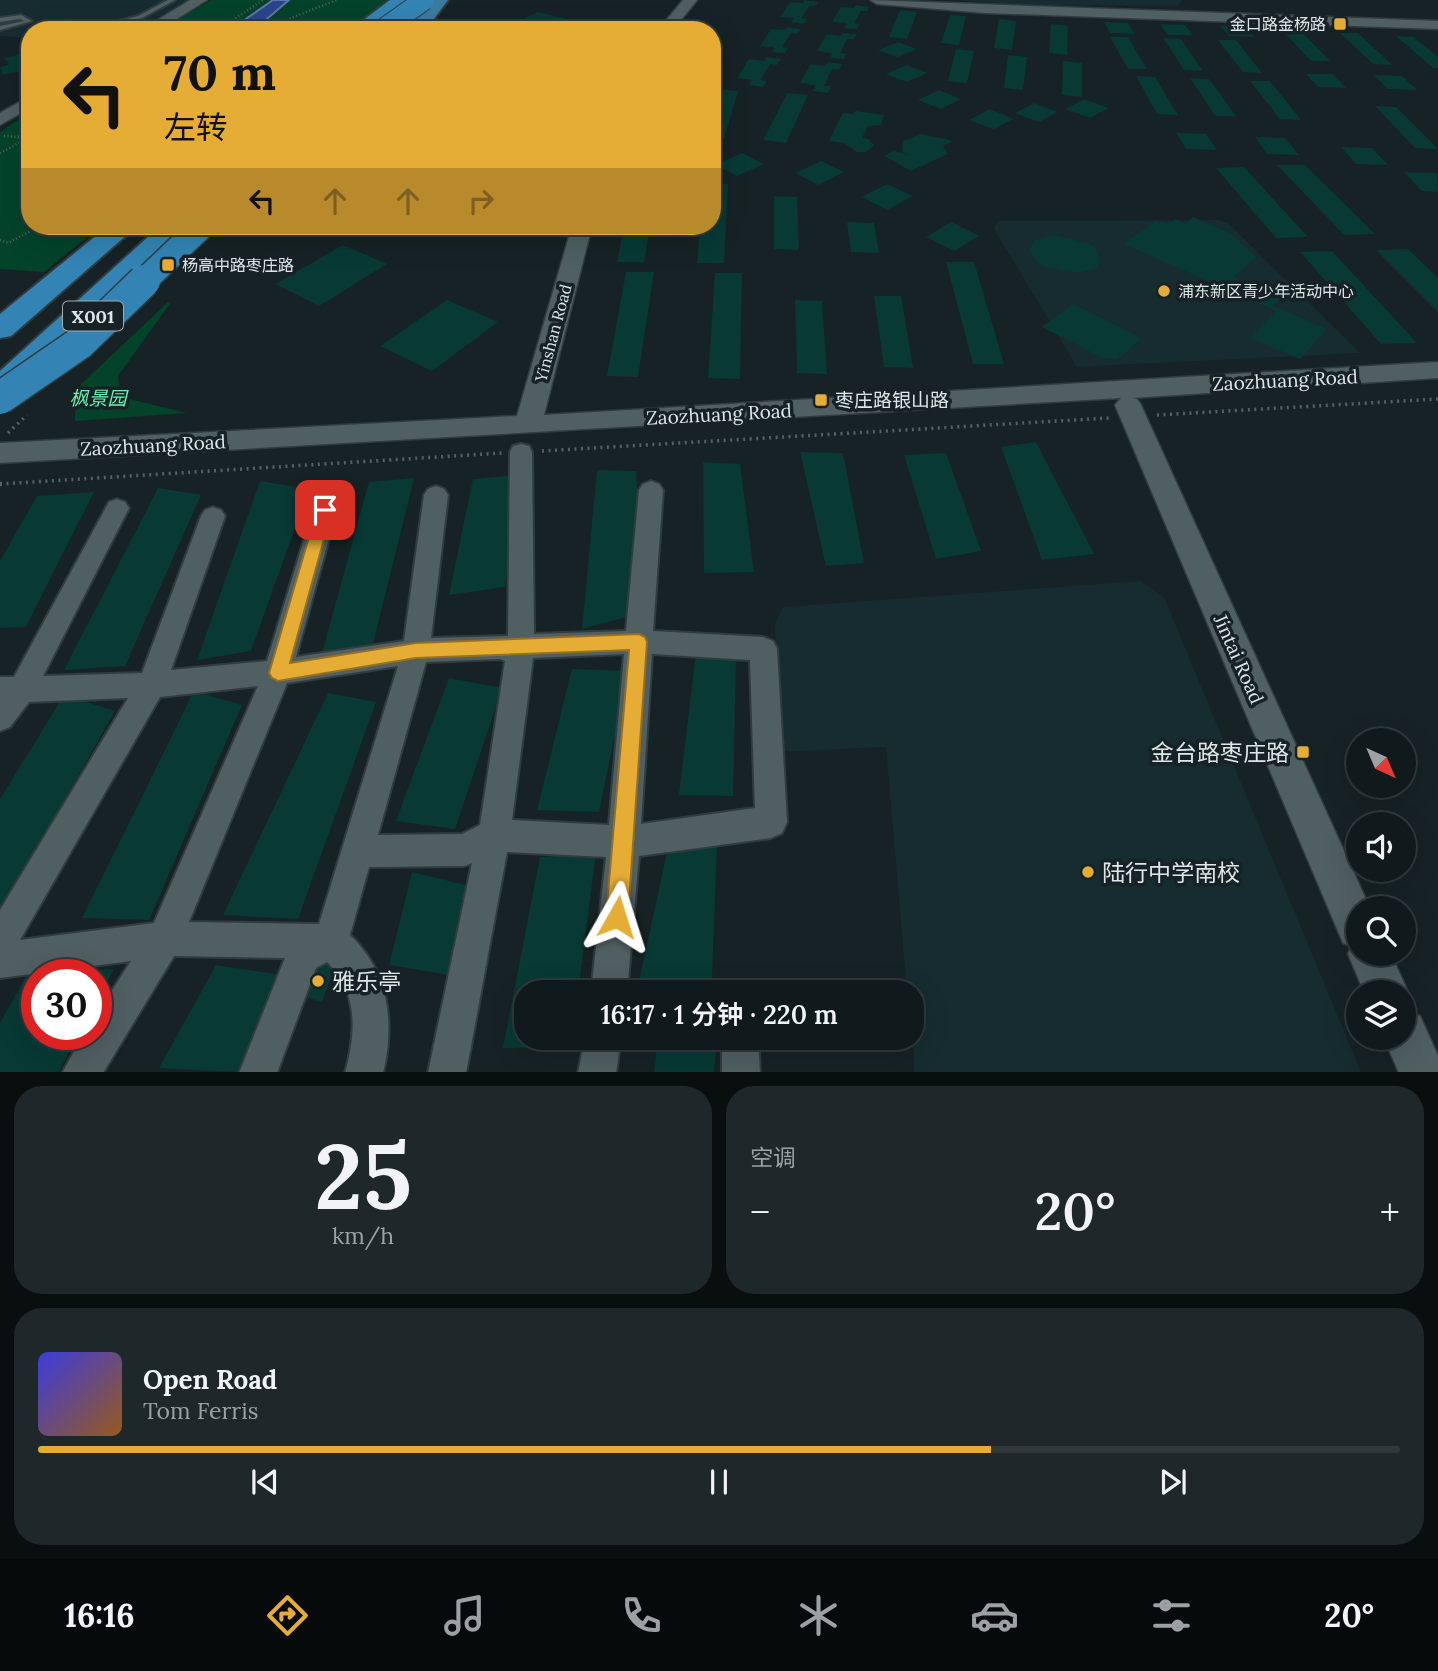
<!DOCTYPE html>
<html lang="zh">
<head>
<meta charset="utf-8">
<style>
	:root { --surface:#101a1c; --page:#1e2729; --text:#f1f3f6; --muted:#9ca1a3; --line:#30383b; --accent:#e6ad36 }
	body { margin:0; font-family:Lora,"Noto Sans SC",serif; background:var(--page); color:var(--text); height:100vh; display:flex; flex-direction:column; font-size:26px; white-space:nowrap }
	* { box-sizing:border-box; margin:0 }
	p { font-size:23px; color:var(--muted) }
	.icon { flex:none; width:38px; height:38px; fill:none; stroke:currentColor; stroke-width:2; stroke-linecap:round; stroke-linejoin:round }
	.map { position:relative; height:1072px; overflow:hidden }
	.details { display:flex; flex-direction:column; gap:14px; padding:14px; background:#090e0f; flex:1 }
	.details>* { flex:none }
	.hud { position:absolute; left:21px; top:21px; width:700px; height:214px; border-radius:28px; box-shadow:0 7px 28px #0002,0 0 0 2px var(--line); background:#e6ad36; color:#111; overflow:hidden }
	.needle { width:46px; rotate:136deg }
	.buttons { position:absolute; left:1346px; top:728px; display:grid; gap:14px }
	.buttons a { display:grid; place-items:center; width:70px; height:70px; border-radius:50%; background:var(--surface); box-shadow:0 7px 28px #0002,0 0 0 2px var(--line); font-size:35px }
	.speed { position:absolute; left:21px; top:959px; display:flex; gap:14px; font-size:35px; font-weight:700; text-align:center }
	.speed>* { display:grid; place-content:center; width:91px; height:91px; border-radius:50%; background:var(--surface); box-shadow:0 7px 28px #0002,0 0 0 2px var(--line); line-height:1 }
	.speed .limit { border:10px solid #d22; background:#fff; color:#111 }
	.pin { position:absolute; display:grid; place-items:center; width:60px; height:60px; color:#fff; margin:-30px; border-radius:14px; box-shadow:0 4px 10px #0006 }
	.me { position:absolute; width:77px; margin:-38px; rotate:6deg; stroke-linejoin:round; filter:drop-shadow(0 0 5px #0008) }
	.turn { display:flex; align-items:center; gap:24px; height:147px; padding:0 28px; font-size:32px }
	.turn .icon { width:91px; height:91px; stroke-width:2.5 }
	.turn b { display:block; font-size:49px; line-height:60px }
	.lanes { display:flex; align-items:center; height:66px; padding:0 28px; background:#0003; justify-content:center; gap:35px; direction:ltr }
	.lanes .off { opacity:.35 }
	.big { font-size:52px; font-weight:600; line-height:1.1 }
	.details .tile { flex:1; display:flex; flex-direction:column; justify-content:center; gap:10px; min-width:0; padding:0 24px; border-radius:28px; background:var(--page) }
	.details .dial { align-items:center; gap:0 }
	.dial b { font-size:91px; line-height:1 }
	.song { display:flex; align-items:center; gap:21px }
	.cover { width:84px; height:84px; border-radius:10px; background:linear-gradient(135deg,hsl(240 70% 55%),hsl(30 70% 35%)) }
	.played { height:7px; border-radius:4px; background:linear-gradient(90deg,var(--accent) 70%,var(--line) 70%) }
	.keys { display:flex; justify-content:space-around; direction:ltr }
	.heat { display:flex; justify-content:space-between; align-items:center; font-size:38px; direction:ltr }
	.details .tiles { flex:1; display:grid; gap:14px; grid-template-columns:1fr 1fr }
	.tile:last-child { grid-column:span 2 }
	.trip { position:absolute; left:514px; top:980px; width:410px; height:70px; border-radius:28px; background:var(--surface); box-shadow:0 7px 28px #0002,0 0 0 2px var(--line); font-weight:600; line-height:70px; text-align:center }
	.menu { display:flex; height:112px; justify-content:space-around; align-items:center; background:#060a0b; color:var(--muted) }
	.menu .icon { width:49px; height:49px }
	.menu .active { color:var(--accent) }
	.menu b { font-size:32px; color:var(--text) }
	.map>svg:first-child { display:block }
	.built { fill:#162c30 }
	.green { fill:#03432a }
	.water { fill:#2a448d; stroke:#6075a8; stroke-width:2 }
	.building { fill:#083935 }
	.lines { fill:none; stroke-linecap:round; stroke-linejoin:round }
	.service-casing { stroke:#323c3e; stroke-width:4 }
	.minor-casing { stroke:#323c3e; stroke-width:4 }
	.tertiary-casing { stroke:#323c3e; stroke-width:3 }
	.primary-casing { stroke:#323c3e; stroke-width:4 }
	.trunk-casing { stroke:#323c3e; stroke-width:4 }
	.path-far2 { stroke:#566164; stroke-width:2.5; stroke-dasharray:1 2.5; stroke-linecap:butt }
	.path-far1 { stroke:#566164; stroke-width:3.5; stroke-dasharray:2 4.5; stroke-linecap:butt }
	.path { stroke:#566164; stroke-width:4.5; stroke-dasharray:2 5; stroke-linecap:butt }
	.service { fill:#505f62; fill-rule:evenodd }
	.minor { fill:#505f62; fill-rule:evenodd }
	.tertiary { fill:#505f62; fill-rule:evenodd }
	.primary { fill:#3a7b9f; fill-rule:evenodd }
	.trunk { fill:#3384b4; fill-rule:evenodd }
	.trunk-bridge-far2-casing { stroke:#323c3e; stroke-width:22; stroke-linecap:butt }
	.trunk-bridge-far1-casing { stroke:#323c3e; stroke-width:28; stroke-linecap:butt }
	.trunk-bridge-casing { stroke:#323c3e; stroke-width:35; stroke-linecap:butt }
	.trunk-bridge-far2 { stroke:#3384b4; stroke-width:20 }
	.trunk-bridge-far1 { stroke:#3384b4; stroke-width:25 }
	.trunk-bridge { stroke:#3384b4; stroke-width:32 }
	.route { fill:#e6ad36; stroke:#967023; stroke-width:2 }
	.poi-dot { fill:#e6ad36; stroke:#162225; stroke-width:2.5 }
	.labels { text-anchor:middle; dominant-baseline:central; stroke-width:7; stroke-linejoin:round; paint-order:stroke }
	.far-poi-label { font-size:16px; fill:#dee6e8; stroke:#162225; text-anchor:start }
	.far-street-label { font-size:16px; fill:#dee6e8; stroke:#162225 }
	.shield { fill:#162225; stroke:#a2abae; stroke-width:2 }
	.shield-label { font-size:18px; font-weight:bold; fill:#dee6e8 }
	.street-label { font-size:19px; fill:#dee6e8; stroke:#162225 }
	.park-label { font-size:19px; font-style:italic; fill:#65f3b1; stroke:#162225 }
	.poi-label { font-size:19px; fill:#dee6e8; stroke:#162225; text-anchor:start }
	.near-poi-label { font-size:23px; fill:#dee6e8; stroke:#162225; text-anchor:start }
</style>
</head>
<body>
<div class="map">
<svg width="1438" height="1073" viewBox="0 0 1438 1073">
	<rect width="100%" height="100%" fill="#162225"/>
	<path class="built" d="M0,0h191l-54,30h-107v8l-30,-2z
		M956,0h226l-4,6 -148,-1z
		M1219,220l10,4 131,129 -283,14 -83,-138 3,-8z
		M1141,581l23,16 197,475h-447l-2,-80h-5l-21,-245 -107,5 -4,-129 8,-16z"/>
	<path class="green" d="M212,0h181l-41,30h-193z
		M30,112v114h71l-57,46 -44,-3v-137z
		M168,302h3l-53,74 3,21 66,16 -112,8v-31z"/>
	<path class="water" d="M273,0h16l-35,30h-24z"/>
	<path class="building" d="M804,0l14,2 -3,4h-6l-8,12 6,1 -3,5 -13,-2 3,-4 -14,-1 10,-15 13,1z
		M856,5l13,2 -2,4h-6l-7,12 6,1 -3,5 -13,-1 3,-5 -15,-1 9,-15 13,1z
		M900,10l17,2 -10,27 -18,-2z
		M538,12l33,8 -20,10 -50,-1z
		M950,15l16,1 -7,29 -18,-2z
		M999,19l17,2 -4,29 -18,-2z
		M1104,22l24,1 7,11 -25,-1z
		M1051,24l17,2 -1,29 -18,-2z
		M1160,24l25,1 8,10h-25z
		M1220,26h24l10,11 -25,-1z
		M787,27l14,2 -4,5 -6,-1 -9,14 6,1 -3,5 -13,-1 2,-5 -14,-1 11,-17 14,1z
		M1282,30h18l30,31h-19z
		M842,33l15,1 -3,5h-7l-7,14 6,1 -2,5 -14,-1 2,-5 -15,-2 10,-17 14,2z
		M1340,33h18l34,32 -19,-1z
		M1396,36l18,1 24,20v11h-5z
		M1110,37h18l19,32h-19z
		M1163,38l18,1 22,32 -19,-1z
		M1218,40h18l26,33 -19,-1z
		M898,42l19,7 -19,8 -20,-7z
		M956,49l18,2 -7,32 -19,-2z
		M30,52v17l-27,6 -3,-8 9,-2 -5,-7z
		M1008,55l19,2 -4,33 -19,-2z
		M766,57l15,2 -4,6 -7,-1 -10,16 7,1 -4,6 -14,-2 3,-5 -15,-2 12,-19 15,2z
		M1063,61l19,2v34l-20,-2z
		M827,62l15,2 -3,6 -7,-1 -8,17h7l-3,7 -15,-2 3,-6 -16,-2 11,-19 14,2z
		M907,65l20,8 -20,9 -21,-8z
		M1306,74h27l13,14 -28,-1z
		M1374,75l28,1 15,14 -29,-1z
		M1136,76l19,1 23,38 -21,-1z
		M1190,78l19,1 27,37h-21z
		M1250,81h20l31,39 -21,-1z
		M717,89l21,2 -14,48 -12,-1v-34z
		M939,90l22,9 -20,10 -23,-9z
		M787,93l21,2 -22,48 -23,-3z
		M1084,99l25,9 -19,10 -25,-9z
		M1034,103l24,9 -19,10 -24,-9z
		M1375,106l21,1 42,42 -23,-1z
		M990,109l24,10 -21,10 -24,-9z
		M855,111l29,4 -3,10 -13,1 -6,12 6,1 6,6 -8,7h-9l-13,-9 -15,-2 14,-28 10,1z
		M1176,133l30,1 11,16 -31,-1z
		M921,134l32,7 -10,5 5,8 -37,17 -27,-15 10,-5 14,4 -6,-3 1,-11z
		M1255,137l30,1 14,17 -32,-1z
		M1341,147l31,1 16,17 -32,-1z
		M742,153l22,11 -27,12 -22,-11z
		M821,161l23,11 -26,13 -23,-12z
		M1277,165h28l70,69 -31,1z
		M1244,167l64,70 -32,1 -60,-70z
		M1404,172l33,1 1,19 -16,-1z
		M712,184h16l-4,79h-27l3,-37h12z
		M887,184l26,12 -26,14 -25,-13z
		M774,196l23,1 2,53 -25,-1z
		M1193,217l39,17 24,23 -22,20 47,21 -8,8 54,23 -27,30 -50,-21 27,-27 -154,-67 33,-23 12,4 7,-6 11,5z
		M847,222l27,1 5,30 -28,-1z
		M951,222l28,14 -25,15 -28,-14z
		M311,226h38l-17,9z
		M624,226h26l-6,36h-27z
		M1054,235l34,8 8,6 4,13 -4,6 -17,5 -34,-6 -8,-5 -8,-12 6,-10z
		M343,245l44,19 -68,42 -44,-22z
		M1408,249l30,29v34l-62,-62z
		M1332,251l85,92 -36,1 -81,-92z
		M946,262h28l30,102h-31z
		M626,272h28l-16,105 -31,-1z
		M715,273h27l-2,106 -32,-1z
		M874,296h27l12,72 -29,-1z
		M447,300l51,22 -66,49 -52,-25z
		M795,300l27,1 5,73 -30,-1z
		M1073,304l69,34 -25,22 -14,-2 -61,-31z
		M1036,442l58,112 -52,6 -41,-113z
		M800,452l43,1 21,110 -38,3z
		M946,453l35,98 -45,8 -32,-104z
		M703,462l37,2 14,108 -50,1z
		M597,470l39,1 8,141 -62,17z
		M517,475l-12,112 -56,8 24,-116z
		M414,478l-41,166 -51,9 47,-171z
		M260,481l49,8 -58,162 -54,9z
		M158,488l43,7 -76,171 -61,4z
		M94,492l-68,135 -26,1v-67l37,-65z
		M696,652l40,9 -3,135 -54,-1z
		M572,669l56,2 -29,141 -62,-2z
		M449,678l53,10 -47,141 -59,-8z
		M194,691l48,14 -93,215 -67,-2z
		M328,693l48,9 -78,217 -75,-4z
		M64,695l51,16 -115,202v-114z
		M671,834l46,10 -5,135 -73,2z
		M596,853l-18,139h-51v46h45l-1,9 -68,1 37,-191z
		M412,872l62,15 -24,88 -61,-10z
		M315,961l20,5 -13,36 -21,-6z
		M216,965l73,11 -36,97 -94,-5z
		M114,969l-18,33v-27h-45v-2z
		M37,973v61h42l-21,39h-58v-50l27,-49z
		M658,1038h59l-3,35h-60z"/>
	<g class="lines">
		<defs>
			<path id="service" d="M168,0h7l-33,18 -29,8 -1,4h-6l1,-2 -25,2 56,-14z
				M21,15l11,6 -32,9v-4l24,-5 -4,-2 -20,3v-4z"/>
			<path id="minor" d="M521,444l8,2 3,6 2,182 92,-3 13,-141 4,-6 8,-3 8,3 4,6 -10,141 110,6 10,4 4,8 10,173 -5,11 -11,5 -132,18 -12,136h-36l15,-135 -99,-5 -41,221h-38l44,-210 -8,3 -95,1 -19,68c39,37 45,88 33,138h-38c11,-40 14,-80 -18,-111l-11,6 -39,105h-38l46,-115 -111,-2 -71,117h-41l22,-39h12v-19l35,-54 -131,17v-68l128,-212 -99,4 -19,25 -10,4v-54h14l95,-175 8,-3 8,3 4,6 -86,168 99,-3 59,-157 4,-6 8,-3 8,3 4,6 -54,154 96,-9 46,-151 4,-6 8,-3 8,3 4,6 -41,147 108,-16 20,-146 4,-6 8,-3 8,3 4,6 -17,143 77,-2 2,-184 3,-6zM624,654l-15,171 -97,-5 21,-162zM652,654l98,6 5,148 -114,16zM500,659l5,2 -25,164 -18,9 -84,1 48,-173zM398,666l-79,258 -130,-2 98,-239zM258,686l-104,237 -134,17 140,-243z
				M585,1038h36l-5,35h-38z
				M722,1038h36l2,35h-38z"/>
			<path id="tertiary" d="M190,0h17l-48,30h-18z
				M683,0h14l-24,30h-15z
				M870,0l568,21v8l-453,-16 -108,-9z
				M30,96v12l-30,17v-12z
				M572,226h20l-48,189 894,-53v16l-306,20 5,1 4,6 229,503h-12v46h33l17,38 -4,10v-10h-40l-16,-38 3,-8 -8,-3 -228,-538 6,-7 -1121,65v-20l517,-27z
				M1404,1010l16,6 18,40v17h-39l-15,-35h20z"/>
			<path id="primary" d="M430,0h18l-15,20 -11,10h-21z"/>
			<path id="trunk" d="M390,0h20l-39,30h-21z
				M108,226h29l-126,110 -11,2v-24z
				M160,226h28l-172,167 -16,2v-24z"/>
		</defs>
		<use href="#service" class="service-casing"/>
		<use href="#minor" class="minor-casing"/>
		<use href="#tertiary" class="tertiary-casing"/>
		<use href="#primary" class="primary-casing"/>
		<use href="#trunk" class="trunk-casing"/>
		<path class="path-far2" d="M218,30l45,-30
			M272,30l19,-12 46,-18
			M4,136l13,1 13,-5
			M0,153l25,-13 -8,-3
			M0,240l8,3 32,-17"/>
		<path class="path-far1" d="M1157,415l281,-16
			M8,433l19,-18
			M542,451l568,-33
			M0,484l502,-31"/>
		<path class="path" d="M0,484h7"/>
		<use href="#service" class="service"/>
		<use href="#minor" class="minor"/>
		<use href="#tertiary" class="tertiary"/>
		<use href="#primary" class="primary"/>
		<use href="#trunk" class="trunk"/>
		<defs>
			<path id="trunk-bridge-far2" d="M382,30l42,-30"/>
			<path id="trunk-bridge-far1" d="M142,283l60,-57"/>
			<path id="trunk-bridge" d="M0,398l80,-55 64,-62"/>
		</defs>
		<use href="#trunk-bridge-far2" class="trunk-bridge-far2-casing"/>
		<use href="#trunk-bridge-far1" class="trunk-bridge-far1-casing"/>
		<use href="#trunk-bridge" class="trunk-bridge-casing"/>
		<use href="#trunk-bridge-far2" class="trunk-bridge-far2"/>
		<use href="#trunk-bridge-far1" class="trunk-bridge-far1"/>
		<use href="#trunk-bridge" class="trunk-bridge"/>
	</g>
	<path class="route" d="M325,504l7,6 -42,153 126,-20 223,-9 6,3 2,5 -19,275 -3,8 -8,3 -8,-3 -3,-8 23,-267 -213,8 -138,23 -6,-3 -3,-5 48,-163z"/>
	<g class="poi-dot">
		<rect x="1333" y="17" width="14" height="14" rx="3.5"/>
		<rect x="161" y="258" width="14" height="14" rx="3.5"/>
		<circle cx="1164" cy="291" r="7"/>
		<rect x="814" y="393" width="14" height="14" rx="3.5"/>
		<rect x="1296" y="745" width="14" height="14" rx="3.5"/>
		<circle cx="1088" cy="872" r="7"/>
		<circle cx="318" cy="981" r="7"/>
	</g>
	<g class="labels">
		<g class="far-poi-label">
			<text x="1326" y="24" text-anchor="end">金口路金杨路</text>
			<text x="182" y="265">杨高中路枣庄路</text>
			<text x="1178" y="291">浦东新区青少年活动中心</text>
		</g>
		<g class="far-street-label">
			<text transform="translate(553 333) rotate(-75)">Yinshan Road</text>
		</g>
		<rect class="shield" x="63" y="301.5" width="60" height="29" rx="5"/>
		<g class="shield-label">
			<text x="93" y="316">X001</text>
		</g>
		<g class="street-label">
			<text transform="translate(1285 380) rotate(-3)">Zaozhuang Road</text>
			<text transform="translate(719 414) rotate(-3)">Zaozhuang Road</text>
			<text transform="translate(153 445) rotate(-3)">Zaozhuang Road</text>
			<text transform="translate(1239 659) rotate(66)">Jintai Road</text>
		</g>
		<g class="park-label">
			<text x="98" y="398">枫景园</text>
		</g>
		<g class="poi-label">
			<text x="835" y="400">枣庄路银山路</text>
		</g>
		<g class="near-poi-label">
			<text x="1289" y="752" text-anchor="end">金台路枣庄路</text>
			<text x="1102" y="872">陆行中学南校</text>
			<text x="332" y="981">雅乐亭</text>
		</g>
	</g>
</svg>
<div class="buttons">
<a><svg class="needle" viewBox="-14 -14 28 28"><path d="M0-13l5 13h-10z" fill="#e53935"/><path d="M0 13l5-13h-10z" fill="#9ca1a3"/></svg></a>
<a><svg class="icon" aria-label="sound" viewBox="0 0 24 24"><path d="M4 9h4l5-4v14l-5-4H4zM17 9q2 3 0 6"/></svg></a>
<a><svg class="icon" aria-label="search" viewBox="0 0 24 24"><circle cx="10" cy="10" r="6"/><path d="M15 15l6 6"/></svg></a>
<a><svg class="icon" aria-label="layers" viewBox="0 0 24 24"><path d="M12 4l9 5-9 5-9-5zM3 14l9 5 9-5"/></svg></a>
</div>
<div class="speed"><div class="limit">30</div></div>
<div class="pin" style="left:325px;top:510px;background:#d93025"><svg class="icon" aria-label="arrive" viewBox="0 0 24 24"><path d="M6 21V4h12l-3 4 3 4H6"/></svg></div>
<svg class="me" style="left:617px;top:917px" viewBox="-20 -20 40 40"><path d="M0-17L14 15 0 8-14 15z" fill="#e6ad36" stroke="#fff" stroke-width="4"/></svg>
<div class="trip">16:17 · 1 分钟 · 220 m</div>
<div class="hud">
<div class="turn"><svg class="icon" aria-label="left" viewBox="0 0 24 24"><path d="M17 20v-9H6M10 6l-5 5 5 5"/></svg><div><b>70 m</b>左转</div></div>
<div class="lanes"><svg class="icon" aria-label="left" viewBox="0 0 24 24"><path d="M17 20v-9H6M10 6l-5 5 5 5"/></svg><svg class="icon off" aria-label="ahead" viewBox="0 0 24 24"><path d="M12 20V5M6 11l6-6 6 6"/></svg><svg class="icon off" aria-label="ahead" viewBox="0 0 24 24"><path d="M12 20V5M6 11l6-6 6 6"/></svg><svg class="icon off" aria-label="right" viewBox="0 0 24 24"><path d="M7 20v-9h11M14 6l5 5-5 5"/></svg></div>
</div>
</div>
<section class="details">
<div class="tiles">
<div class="tile dial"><b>25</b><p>km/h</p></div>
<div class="tile"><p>空调</p>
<div class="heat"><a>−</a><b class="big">20°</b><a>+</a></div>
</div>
<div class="tile">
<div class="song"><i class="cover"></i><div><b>Open Road</b><p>Tom Ferris</p></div></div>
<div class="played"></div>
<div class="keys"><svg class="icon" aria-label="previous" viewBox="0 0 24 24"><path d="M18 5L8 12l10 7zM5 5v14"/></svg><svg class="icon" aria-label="pause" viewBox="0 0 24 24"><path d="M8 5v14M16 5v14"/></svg><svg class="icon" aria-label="next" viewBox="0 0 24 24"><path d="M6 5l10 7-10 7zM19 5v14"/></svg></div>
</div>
</div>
</section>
<nav class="menu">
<b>16:16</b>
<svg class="icon active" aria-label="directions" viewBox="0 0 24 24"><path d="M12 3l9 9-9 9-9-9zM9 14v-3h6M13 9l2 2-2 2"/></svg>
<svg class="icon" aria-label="music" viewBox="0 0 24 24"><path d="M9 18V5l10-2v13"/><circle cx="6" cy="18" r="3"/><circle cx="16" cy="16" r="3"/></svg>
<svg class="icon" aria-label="phone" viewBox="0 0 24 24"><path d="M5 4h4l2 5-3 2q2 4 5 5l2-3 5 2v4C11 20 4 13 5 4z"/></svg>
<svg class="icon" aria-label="climate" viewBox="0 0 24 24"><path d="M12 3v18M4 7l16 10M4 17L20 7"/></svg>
<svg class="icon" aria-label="car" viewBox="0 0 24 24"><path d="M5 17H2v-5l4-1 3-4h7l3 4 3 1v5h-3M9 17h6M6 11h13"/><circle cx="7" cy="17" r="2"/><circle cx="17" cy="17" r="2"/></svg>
<svg class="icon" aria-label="filters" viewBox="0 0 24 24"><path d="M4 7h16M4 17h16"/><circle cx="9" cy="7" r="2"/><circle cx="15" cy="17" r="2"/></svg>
<b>20°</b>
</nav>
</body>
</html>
